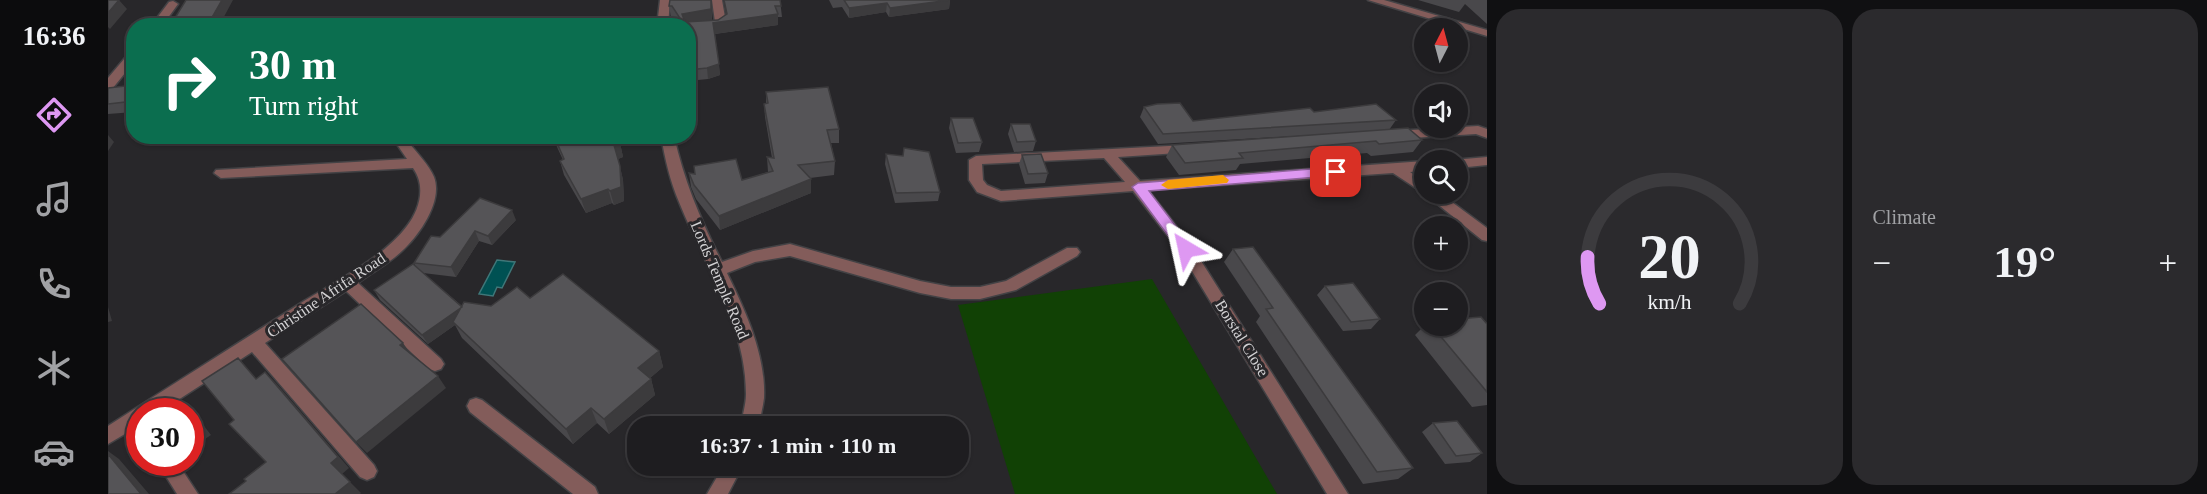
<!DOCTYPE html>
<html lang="en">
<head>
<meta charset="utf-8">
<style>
	:root { --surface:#1e1d20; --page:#2b2a2d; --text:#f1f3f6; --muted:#a1a2a5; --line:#3c3b3e; --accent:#de98f2 }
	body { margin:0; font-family:"Times New Roman",serif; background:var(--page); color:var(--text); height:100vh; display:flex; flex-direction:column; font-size:22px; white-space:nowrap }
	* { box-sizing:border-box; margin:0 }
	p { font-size:20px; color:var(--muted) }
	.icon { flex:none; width:33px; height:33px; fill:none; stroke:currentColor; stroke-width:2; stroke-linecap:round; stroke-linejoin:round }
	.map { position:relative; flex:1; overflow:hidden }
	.details { display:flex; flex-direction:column; gap:9px; padding:9px; background:#101012; width:720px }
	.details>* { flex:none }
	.banner { position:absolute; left:18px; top:18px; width:570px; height:126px; border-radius:24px; box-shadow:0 2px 4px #0004,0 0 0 2px var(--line); background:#0b6e4f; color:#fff; overflow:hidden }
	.needle { width:39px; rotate:6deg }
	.fabs { position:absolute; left:1306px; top:18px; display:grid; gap:12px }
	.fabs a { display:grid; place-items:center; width:54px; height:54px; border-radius:50%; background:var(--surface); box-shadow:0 2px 4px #0004,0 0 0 2px var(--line); font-size:30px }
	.speed { position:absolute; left:18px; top:398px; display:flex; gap:12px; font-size:30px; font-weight:700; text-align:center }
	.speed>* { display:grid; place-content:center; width:78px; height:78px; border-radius:50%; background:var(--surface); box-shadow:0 2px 4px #0004,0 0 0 2px var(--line); line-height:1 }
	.speed .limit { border:9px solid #d22; background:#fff; color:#111 }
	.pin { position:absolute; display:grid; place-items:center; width:51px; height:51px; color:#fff; margin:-26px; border-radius:12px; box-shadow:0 3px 9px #0006 }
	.me { position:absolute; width:66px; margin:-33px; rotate:324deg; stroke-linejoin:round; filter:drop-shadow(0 0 4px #0008) }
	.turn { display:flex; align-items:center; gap:21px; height:126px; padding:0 24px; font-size:27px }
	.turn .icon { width:78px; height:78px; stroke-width:2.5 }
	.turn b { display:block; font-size:42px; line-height:51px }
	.big { font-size:45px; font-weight:700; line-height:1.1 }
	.details .card { flex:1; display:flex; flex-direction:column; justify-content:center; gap:9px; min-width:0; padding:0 21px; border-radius:24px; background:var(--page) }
	.details .dial { align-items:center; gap:0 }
	.dial svg { height:156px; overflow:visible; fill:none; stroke:var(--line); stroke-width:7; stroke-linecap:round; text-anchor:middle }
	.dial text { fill:var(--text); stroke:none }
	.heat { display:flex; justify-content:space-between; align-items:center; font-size:33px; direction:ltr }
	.details .tiles { flex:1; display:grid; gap:9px; grid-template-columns:repeat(2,1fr) }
	.trip { position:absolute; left:519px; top:416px; width:342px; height:60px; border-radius:24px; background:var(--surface); box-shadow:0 2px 4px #0004,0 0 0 2px var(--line); font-weight:700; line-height:60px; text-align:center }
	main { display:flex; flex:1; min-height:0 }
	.tabs { display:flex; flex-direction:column; width:108px; justify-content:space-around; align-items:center; background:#0c0c0d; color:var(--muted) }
	.tabs .icon { width:42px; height:42px }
	.tabs .on { color:var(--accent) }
	.tabs b { font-size:27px; color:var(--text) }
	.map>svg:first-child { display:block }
	.green { fill:#114105 }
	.water { fill:#005153; stroke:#3f7779; stroke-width:1.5 }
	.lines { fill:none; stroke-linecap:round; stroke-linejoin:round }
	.minor-casing { stroke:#434245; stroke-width:3 }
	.minor { fill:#835c5a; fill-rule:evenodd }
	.wall { fill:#49484b }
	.shaded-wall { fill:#3c3b3d }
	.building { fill:#555457; stroke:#3c3b3d; stroke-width:1.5 }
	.route { fill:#de98f2; stroke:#90639d; stroke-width:1.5 }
	.slow { fill:#f59e0b }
	.labels { text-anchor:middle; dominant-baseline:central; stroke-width:6; stroke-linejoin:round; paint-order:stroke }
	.street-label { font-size:16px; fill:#d2d1d3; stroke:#28272a }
</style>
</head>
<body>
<main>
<nav class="tabs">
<b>16:36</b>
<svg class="icon on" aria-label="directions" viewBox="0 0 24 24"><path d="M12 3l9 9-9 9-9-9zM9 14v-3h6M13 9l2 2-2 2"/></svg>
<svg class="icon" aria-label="music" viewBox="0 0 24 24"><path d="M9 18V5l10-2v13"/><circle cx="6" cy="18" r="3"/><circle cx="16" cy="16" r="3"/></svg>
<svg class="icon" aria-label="phone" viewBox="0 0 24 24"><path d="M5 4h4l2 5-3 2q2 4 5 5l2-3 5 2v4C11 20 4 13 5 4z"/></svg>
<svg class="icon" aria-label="climate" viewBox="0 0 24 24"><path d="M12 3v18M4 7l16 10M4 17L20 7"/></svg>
<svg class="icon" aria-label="car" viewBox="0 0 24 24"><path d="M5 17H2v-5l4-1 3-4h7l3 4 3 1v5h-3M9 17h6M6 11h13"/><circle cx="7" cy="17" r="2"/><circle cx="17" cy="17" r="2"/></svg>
</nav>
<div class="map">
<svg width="1379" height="494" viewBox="0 0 1379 494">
	<rect width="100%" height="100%" fill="#28272a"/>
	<path class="green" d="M1044,279l125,215h-262l-57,-189z"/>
	<path class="water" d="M389,260l18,2 -13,26 -5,-1 -4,9 -14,-2z"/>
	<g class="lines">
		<defs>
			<path id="minor" d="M552,0h10l-2,26h-11z
				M604,0h10l4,23c-9,10 -25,7 -38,8v-5h-3l30,-4z
				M1260,0h16l103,30v6z
				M65,1l5,3 -16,22h-11l18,-24z
				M26,51v11l-22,27 -4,1v-12l22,-26z
				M1370,126l9,3v9l-11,-4 -81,5 -6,-4 6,-4z
				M288,136h13v7c8,10 20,22 25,34 9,24 -14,57 -31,73 -13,13 -31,22 -45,33l83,76 3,5 -3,5 -6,2 -6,-2 -83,-78 -81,52 109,122 3,6 -3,6 -7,3 -7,-3 -108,-125 -91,59h-21v14l-32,19v-18c65,-42 131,-83 196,-125 33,-20 80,-44 103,-75 13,-17 19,-40 6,-58l-192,10 -7,-5 2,-3 191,-11 -11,-16z
				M553,136h13c10,45 27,85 48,126l31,-11 37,-7 130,37 31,6h29l26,-6 61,-33h10l3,4 -3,4 -61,34 -36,9h-29l-31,-6 -130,-37 -35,6 -28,11c18,37 39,82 37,125 -1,9 -4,19 -5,28h-18c1,-10 5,-21 5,-32 0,-70 -42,-129 -67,-192 -9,-21 -14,-43 -18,-66z
				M1080,145l7,4 -2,3 -75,5 22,24 285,-20v10l-15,1 15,10v12h16l46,34v13l-5,-1 -57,-46 -32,-21 -245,17 43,55 157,249h-21l-146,-241 -48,-62 -132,10 -24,-9 -8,-12v-20l7,-4zM996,158l21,24 -124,9 -14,-6 -4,-5 -1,-16z
				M1379,157v8l-29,3v-8h-5z
				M368,398l6,2 113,87 3,7h-25l-103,-82 -3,-6 3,-6z
				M49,462h20l21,32h-21z
				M616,465h19l-15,29h-21z"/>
		</defs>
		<use href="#minor" class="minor-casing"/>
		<use href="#minor" class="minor"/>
	</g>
	<path class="wall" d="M603,0l1,20h6l8,-6 -2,-14h56l2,17h-4v8l-63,9 5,41 -12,4 -20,2v-55h-9l-5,-9h-3l-2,-11z
		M721,0h121l-1,9 -60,8 -3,-5 -37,6 -7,-11 -9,1z
		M1310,0h69v24l-22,-20 -6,8z
		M26,85v27l-26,2v-26z
		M658,92l73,37v14h-8l4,18 -1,14 -24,3 1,15 -91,37 -24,-31 -5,-12 -2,-14 53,7 26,-8 -1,-15 5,1 -7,-41 -1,-13 2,-1z
		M1036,107l49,14 121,-9 82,8 -7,10 33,10 -9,12 -42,4 -4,-3 -127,11 -4,6 -57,5 -13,-18 6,-12 157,-11 -171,10 -18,-27z
		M843,118l31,24 -3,10 -23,1 -7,-25z
		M903,124l25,17 -3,10 -19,1 -6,-18z
		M444,136h68l2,7h-2l3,14 -5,2 5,21 1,21 -10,4 -2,-2 -26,10 -22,-38 -4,-14 3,-1z
		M778,154l54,38 -2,9 -43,2 -10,-39z
		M914,155l26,18 -3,10 -20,1 -6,-20z
		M408,220l-24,25 -13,-4 -23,36 -33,-4 39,33h29l39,-8 129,53 4,16 -13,11 1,1 4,16 -46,39 -12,-11 -24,21 -111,-106 -7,-13 -27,19 -48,-44 -6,-10 42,-22 -2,-5 26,-26z
		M1125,249l180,219 -15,11 -35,5 -107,-162 4,-6 -36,-54z
		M1217,286l55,33 -9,10 -28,2 -26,-36z
		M1379,324v81l-15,2 -57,-72 10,-10z
		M1325,423l49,30 -12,9 -25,2 -23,-32z"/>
	<path class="shaded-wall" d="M11,0l8,9 -17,20 -2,-2v-14z
		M114,0h11l-14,26h-12z
		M842,0l-1,9 -60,8 1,-9z
		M779,3l-1,9 -37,6v-10z
		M603,9l1,11 -28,4 -2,-10z
		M670,14v11l-64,9 -1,-11z
		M611,64l1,11 -12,4 -1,-11z
		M0,135l6,7 -6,9z
		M506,136h6l2,7 -7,1z
		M512,143l3,14 -5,2 -4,-14z
		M512,166l3,14 1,21 -10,4 -4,-14z
		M703,179v14l-91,37 -1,-14z
		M500,189l4,14 -26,10 -5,-14z
		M404,210l4,10 -24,25 -4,-9z
		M367,231l4,10 -23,36 -5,-10z
		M0,307l4,14 -4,1z
		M354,307l-9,15 2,3 -27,19 -6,-9z
		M295,343l9,13 -12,-11z
		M551,351l4,16 -20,17 -5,-16z
		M157,372l12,12 72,84 -7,6 19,19 -1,1h-25l-4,-31z
		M330,376l8,12 -79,65 -11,-11z
		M543,379l4,16 -46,39 -5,-15z
		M72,400l11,9 20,26 -21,14v-38h-2z
		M483,408l6,15 -24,21 -7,-15z
		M0,451l11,8 30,35h-8l-33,-40z"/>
	<path class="building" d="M0,0h11l-11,13z
		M78,0h36l-15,26h-37z
		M562,0h41v9l-29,5 3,8 33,-2 9,-6 -3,-14h56l1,6h-6l3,8 -65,9 6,41 -12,4 -19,2v-36h3l-3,-3v-5h-3l-13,-20h-3z
		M736,0h106l-60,8 -3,-5 -38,5z
		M26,85v16l-26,3v-16z
		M720,87l11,42 -12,1 8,31 -37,4 13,14 -92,37 -25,-31 -5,-12 6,1 -1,-8 42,-7 6,21 31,-9 -6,-14 7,1 -10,-54 4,-1 -2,-11z
		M1072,103l13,18 117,-13 4,4 62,-8 20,16 -233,14 -19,-27 13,-3z
		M843,118h22l9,24 -24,1z
		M903,124h19l6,17 -19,1z
		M1300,128l14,12 -43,4 -3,-3 -137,12 4,5 -58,5 -13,-18z
		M446,136h62l4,7 -6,2 6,21 1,21 -11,4 -2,-2 -27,10 -21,-38 4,-2z
		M796,148l25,4 11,40 -44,1 -10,-39 17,2z
		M933,154l7,19 -20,1 -6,-19z
		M372,198l32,12 -24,26 -13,-5 -24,36 -37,-4 17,-27 9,1z
		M1145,247l160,221 -36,4 -111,-163 7,-1 -40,-59z
		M305,264l49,43 -40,28 -48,-45z
		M455,274l96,77 -21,17 13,11 -47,40 -13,-11 -25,21 -113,-107 11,-20 27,4 26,-19 13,11z
		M1245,283l27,36 -29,3 -26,-36z
		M253,304l42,39 -3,2 38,31 -82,66 -74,-83z
		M1373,317l6,7v68l-55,-66h26v-7z
		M130,358l18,21 9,-7 73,85 -7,6 19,19 -15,12h-106l17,-13 -2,-2 22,-17 -37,-38 5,-4 -32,-39z
		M72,400l8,11h-25z
		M82,414l10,13 -10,6z
		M1349,421l25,32 -26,3 -23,-33z
		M0,454l33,40h-33z"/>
	<path class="route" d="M1228,167l5,2 2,3 -2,3 -192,16 42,55 2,3 -2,4h-10l-49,-66 6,-4z"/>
	<path class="slow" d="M1115,175l6,5 -2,3 -59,6 -7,-4 7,-5z"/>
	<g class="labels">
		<g class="street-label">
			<text transform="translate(612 280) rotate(67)">Lords Temple Road</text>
			<text transform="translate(218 295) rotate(-34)">Christine Afrifa Road</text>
			<text transform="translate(1134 338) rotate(58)">Borstal Close</text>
		</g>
	</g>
</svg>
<div class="fabs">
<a><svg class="needle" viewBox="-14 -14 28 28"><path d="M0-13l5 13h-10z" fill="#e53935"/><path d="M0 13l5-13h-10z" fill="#a1a2a5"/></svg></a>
<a><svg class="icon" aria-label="sound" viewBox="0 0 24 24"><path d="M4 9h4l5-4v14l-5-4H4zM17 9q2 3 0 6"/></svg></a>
<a><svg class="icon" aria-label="search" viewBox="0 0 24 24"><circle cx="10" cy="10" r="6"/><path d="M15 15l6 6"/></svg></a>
<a>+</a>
<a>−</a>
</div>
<div class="speed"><div class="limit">30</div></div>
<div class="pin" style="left:1228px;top:172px;background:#d93025"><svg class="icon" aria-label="arrive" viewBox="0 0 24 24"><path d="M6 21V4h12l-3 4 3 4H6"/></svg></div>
<svg class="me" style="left:1078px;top:249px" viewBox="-20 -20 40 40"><path d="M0-17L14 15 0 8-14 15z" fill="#de98f2" stroke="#fff" stroke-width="4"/></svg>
<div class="trip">16:37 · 1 min · 110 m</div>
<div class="banner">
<div class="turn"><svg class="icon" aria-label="right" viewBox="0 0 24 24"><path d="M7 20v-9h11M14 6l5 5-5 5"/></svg><div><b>30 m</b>Turn right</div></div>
</div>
</div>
<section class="details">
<div class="tiles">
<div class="card dial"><svg viewBox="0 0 100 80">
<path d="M14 69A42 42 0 1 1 86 69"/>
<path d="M14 69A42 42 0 0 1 8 45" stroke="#de98f2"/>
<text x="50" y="56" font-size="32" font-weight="700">20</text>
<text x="50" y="72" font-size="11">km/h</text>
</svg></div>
<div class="card"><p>Climate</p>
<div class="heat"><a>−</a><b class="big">19°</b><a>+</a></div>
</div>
</div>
</section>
</main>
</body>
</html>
